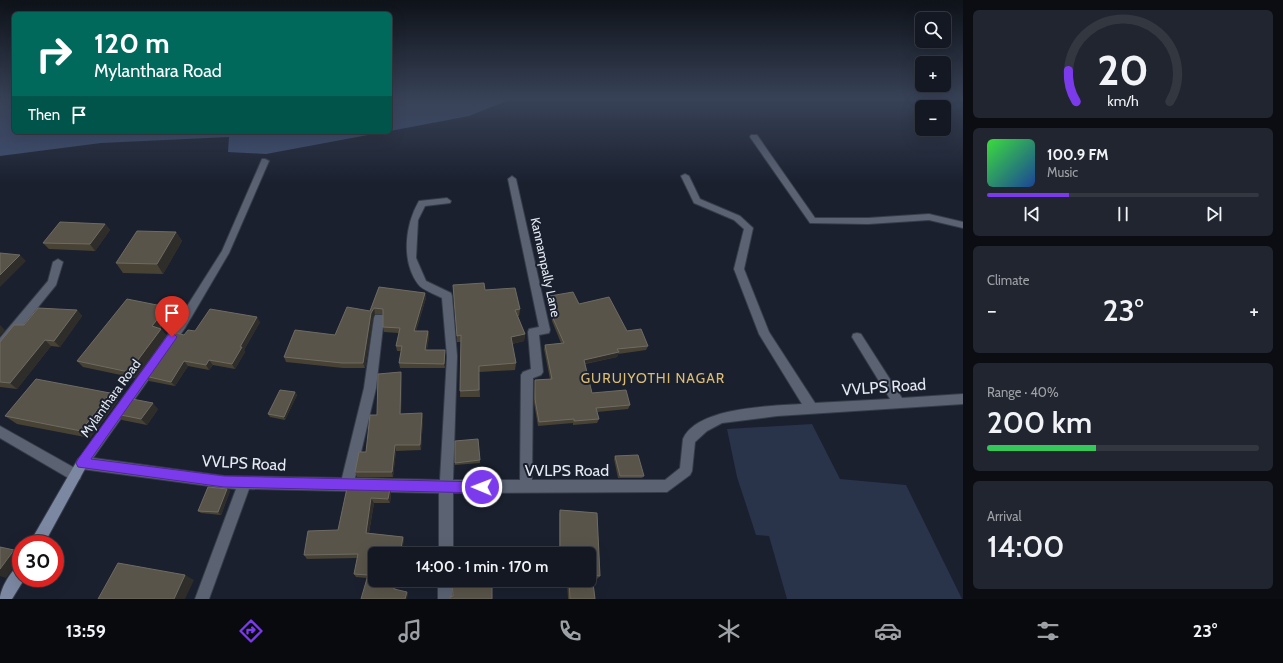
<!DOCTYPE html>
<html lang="en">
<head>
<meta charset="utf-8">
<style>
	:root { --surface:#141822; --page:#21252f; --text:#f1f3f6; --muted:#9da0a5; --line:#333740; --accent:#7c3aed }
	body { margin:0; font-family:Cabin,sans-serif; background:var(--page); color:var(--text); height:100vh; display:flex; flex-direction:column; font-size:15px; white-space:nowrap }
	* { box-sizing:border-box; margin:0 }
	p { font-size:13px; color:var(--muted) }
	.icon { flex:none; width:22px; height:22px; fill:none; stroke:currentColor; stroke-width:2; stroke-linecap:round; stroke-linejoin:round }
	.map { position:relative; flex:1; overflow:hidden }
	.drawer { display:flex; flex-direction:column; gap:10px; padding:10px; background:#0b0d13; width:320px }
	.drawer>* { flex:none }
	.banner { position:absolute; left:12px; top:12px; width:380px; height:122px; border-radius:6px; box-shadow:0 4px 16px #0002,0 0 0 1px var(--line); background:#00695c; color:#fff; overflow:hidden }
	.tools { position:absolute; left:915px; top:12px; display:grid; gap:8px }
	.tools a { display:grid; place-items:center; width:36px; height:36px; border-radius:6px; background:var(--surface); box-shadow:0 4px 16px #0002,0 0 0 1px var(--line); font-size:20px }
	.speed { position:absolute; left:12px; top:535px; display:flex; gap:8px; font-size:20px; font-weight:700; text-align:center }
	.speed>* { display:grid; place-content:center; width:52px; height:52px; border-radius:50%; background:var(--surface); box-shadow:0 4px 16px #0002,0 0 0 1px var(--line); line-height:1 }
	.speed .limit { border:6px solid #d22; background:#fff; color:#111 }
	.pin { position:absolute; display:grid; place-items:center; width:34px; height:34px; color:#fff; margin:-41px -17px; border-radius:50% 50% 50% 0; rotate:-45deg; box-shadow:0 0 4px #0007 }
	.pin .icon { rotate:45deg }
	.me { position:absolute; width:44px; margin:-22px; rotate:271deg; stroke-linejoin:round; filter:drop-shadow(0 0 3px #0008) }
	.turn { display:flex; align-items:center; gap:14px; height:84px; padding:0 16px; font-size:18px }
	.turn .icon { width:52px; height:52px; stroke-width:2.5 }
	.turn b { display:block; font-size:28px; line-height:34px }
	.then { display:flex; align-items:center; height:38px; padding:0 16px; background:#0003; gap:8px; font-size:15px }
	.big { font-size:30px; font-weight:600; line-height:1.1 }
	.drawer .tile { flex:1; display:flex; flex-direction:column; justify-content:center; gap:6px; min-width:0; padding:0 14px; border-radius:6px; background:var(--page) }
	.drawer .dial { align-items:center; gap:0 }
	.dial svg { height:104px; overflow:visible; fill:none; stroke:var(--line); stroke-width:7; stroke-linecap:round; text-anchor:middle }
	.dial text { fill:var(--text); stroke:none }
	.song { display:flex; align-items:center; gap:12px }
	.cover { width:48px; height:48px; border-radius:6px; background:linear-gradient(135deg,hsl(120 70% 55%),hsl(220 70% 35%)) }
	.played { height:4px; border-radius:2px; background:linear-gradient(90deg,var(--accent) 30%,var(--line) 30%) }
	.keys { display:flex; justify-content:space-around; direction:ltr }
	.heat { display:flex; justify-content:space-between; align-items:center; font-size:22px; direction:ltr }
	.charge { height:6px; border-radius:3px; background:linear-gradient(90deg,#34c759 40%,var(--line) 0) }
	.trip { position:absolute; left:368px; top:547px; width:228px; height:40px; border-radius:6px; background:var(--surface); box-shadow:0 4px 16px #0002,0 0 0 1px var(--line); font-weight:600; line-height:40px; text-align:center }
	.dock { display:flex; height:64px; justify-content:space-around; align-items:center; background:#080a0e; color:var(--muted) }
	.dock .icon { width:28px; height:28px }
	.dock .current { color:var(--accent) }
	.dock b { font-size:18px; color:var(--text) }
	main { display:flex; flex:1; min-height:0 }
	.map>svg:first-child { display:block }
	.green { fill:#29334a }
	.water { fill:#3f4e71 }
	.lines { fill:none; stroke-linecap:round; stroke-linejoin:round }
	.street-casing { stroke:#363c49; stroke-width:2 }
	.secondary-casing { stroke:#363c49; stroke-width:2 }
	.street { fill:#5b6373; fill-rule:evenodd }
	.secondary { fill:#7c88a2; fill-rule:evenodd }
	.wall { fill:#484234 }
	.shaded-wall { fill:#2e2d29 }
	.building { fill:#595449; stroke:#6e6b63 }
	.route { fill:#7c3aed; stroke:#51269a }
	.labels { text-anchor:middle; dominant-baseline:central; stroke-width:4; stroke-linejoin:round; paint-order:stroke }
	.street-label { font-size:13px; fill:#e4e9f2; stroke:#1a202e }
	.neighbourhood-label { font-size:14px; letter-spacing:1px; fill:#dcbd73; stroke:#1a202e }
	.near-street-label { font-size:16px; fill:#e4e9f2; stroke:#1a202e }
</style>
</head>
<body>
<main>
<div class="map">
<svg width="963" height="599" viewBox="0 0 963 599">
	<rect width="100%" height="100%" fill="#1a202e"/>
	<path class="green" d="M812,424l28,55 66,6 56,114h-175l-18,-63 -13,-1 -19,-58 -10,-48z"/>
	<path class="water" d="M0,99h14v33h370l-118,22 -38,-2 1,-15 -128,6 -101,13z
		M390,99h121l-42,17 -79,15z"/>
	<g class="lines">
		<defs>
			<path id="street" d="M751,135h6l58,83h53l61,-4 34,8v6l-34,-8 -61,4 -58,-1 -60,-86z
				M262,159h3l4,2 -40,92 -44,75 -92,130 131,18 118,2 22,-90 10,-70 1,-3h8l1,3 -8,70 -21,90 85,2 7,-124 -5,-58c-7,-4 -20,-8 -24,-14 -17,-23 -13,-59 1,-83l28,-3 4,3 -1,2 -25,3 -7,14 -2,38 10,23 25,12 1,3 5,60 -4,124h67l1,-105 2,-3 8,-3 -3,-37 1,-3 10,-2 -31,-148 4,-3 4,3 34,151 -1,3 -10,2 4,37 -2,3 -8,3 -1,102h133l15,-12 3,-29c14,-32 89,-33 119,-35l-43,-70 -25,-65 10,-40 -10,-9 -40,-17 -13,-27 4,-2 4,2 11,23 40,17 13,12 -9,41 25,63 46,71 75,-4 -38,-62 1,-3 4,-1 4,1 41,64 61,-4v10l-186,12 -55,7 -15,8 -12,11 -3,29 -2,4 -23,17 -214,1v61h-14v-61l-190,-4 -40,110h-14l41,-110 -12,-1 -142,-19 -4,-2 -2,-4 101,-141 45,-71z
				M58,259l5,3 -7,23 -52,64 -4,1v-12l48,-57 5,-19z
				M0,426l80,45 1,4 -1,4 -5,2 -5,-2 -70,-41z
				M438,580h14v19h-14z"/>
			<path id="secondary" d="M82,457l4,2 2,4 -2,4 -42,77h-15l49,-85z
				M21,564v14h4l-13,21h-12c0,-10 12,-31 21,-35z"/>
		</defs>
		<use href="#street" class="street-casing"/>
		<use href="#secondary" class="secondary-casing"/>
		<use href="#street" class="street"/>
		<use href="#secondary" class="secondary"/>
	</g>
	<path class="wall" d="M105,224l5,6 -15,21 -46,-2 -6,-6z
		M176,232l6,9 -19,33 -40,-1 -7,-10z
		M453,285l32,5 35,19 -1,7h-1l7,18 -1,7 -12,3 4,19 -1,7 -36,2 1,25h-20l1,-55h-4z
		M379,287l46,6 1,5 -10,33h12l1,5 -2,14 18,5v13h-45l-1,-5 2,-12h-4l-1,-5 3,-13 -15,-1 -1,-5v-13h-8l-2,4 -8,50h-22l-57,-6 -2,-5 51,-22 35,-24z
		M550,296l29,8 48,27 21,15 -2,4 -28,4 -1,3 -32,7 7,29 38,12 -2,4 -31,3 2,7 -2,4 -24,2v-2l-35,3 -4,-23 1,-23 15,-1 -6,-30 1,-4 16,-2 -9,-22v-5l3,-1 -6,-14z
		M167,307l4,6 -11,15 1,1 5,6 -31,43 -52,-11 -6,-6z
		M77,310l5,6 -22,31 -9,-1 -34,43 -17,-2v-45l24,-17z
		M260,322l-16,28 1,2 -10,17 -22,-4 -4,5 -21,-4 -13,20 -26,-5 -4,-5 50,-45z
		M402,378l-1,36 21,-1 1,6 -2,31 -25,1 -3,26h-36l-2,-5 11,-20 11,-37z
		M295,392l2,3 -12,25 -15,-3 -2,-3z
		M110,393l8,8 -28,37 -73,-14 -12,-8z
		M158,409l-11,16 -25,-5 -6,-6z
		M615,456l29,20 -2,2h-24l-4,-19z
		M480,460v3l-25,2v-2z
		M347,488l43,1 1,5 -1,9h-16l-5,30 34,4 1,4 -29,39h22l-1,10 11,2 1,3 -41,-17 -11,-1 -2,-3 3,-16 -50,1 -3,-4 34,-25z
		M227,489l3,2 -9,24 -20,-2 -3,-2z
		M560,510l37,3 3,63 -3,3 -4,-1 2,21h-27l-1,-19h22v-26h-30v-40z"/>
	<path class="shaded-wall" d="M105,224l5,6 -15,21 -5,-7z
		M176,232l6,9 -19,33 -6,-10z
		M20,255l6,6 -26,26v-12z
		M425,293l1,5 -12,38v-5z
		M167,307l4,6 -15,19 -4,-6z
		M374,308l1,6 -2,4 -8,50 -2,-5 8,-50z
		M77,310l5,6 -22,31 -6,-6z
		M257,317l3,5 -16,28 1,2 -10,17 -3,-5 8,-17z
		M0,325l5,5 -5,6z
		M161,329l5,6 -31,43 -6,-6z
		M428,331l1,5 -3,19 -1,-5z
		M525,334l-1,7 -13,3v-7z
		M45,340l6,6 -34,43 -7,-6z
		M445,350v18l-1,-4z
		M619,352l-2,5 -35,7 2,-4z
		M209,360l4,5 -4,5 -3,-5z
		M184,361l4,5 -13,20 -4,-4z
		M401,372l1,6 -1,42 -1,-6z
		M295,392l2,3 -12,25 -1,-3z
		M110,393l8,8 -28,37 -9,-7z
		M153,403l5,6 -11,16 -6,-6z
		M422,413l1,6 -2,31 -1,-5z
		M395,445l1,6 -3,26 -1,-5z
		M227,489l3,2 -9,24 -3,-3z
		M390,489l1,5 -1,9 -2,-4z
		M371,498l3,5 -6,34 -2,-4z
		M403,537l1,4 -2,13h-2z
		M14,550l7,3v4l-15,21 -6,-2v-7z
		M185,575l9,5 -9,19h-11z
		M395,580h2l-2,12 -1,-3z
		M407,592l1,3 -1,4h-2z"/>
	<path class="building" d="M60,222l45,2 -15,20 -47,-1z
		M137,231l39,1 -19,32 -41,-1z
		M0,253l20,2 -20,20z
		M484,283l1,7 30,-2 5,21 -5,1 10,24 -14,3 5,26 -37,3v24l-19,1 1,-56 -4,1 -4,-51z
		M379,287l46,6 -11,38h14l-3,19h20l-1,14 -45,-1 3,-17h-6l4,-18 -17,-1v-18l-9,-1 -3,5 -8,50h-21l-58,-6 11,-27 40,5 12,-28 23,4z
		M573,292l6,12 30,-7 18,34 14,-2 7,17 -31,3 2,3 -35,8 8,33 34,-3 4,15 -34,3 3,11 -25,2v-2l-35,3 -4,-23v-19l17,-1 -7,-34 19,-2 -12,-27 5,-1 -7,-19z
		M127,299l40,8 -15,19 9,3 -32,43 -52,-11z
		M38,308l39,2 -23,31 -9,-1 -35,43 -10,-1v-40l14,-17h10z
		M210,309l47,8 -17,30h2l-10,17 -23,-4 -3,5 -22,-4 -13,21 -26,-6 31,-43 8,2 4,-5 7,1z
		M401,372l-1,42 22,-1 -2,32h-25l-3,27h-37l4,-20h7l4,-37h7l1,-41z
		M36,379l74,14 -29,38 -76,-15z
		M280,390l15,2 -11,25 -16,-3z
		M127,398l26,5 -12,16 -25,-5z
		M478,439l2,21 -25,3v-22z
		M638,455l6,21h-24l-5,-20z
		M208,487l19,2 -9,23 -20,-1z
		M347,488l43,1 -2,10 -17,-1 -5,35 37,4 -3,17h-25v26h20l-1,9 13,3 -2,7h-44l7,-24 -14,-1 4,-20 -54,1 4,-24 30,-1z
		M560,510l37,3 3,63 -8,-1 3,24h-25l-1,-19h20v-26h-29z
		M0,547l14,3 -14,19z
		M454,552l29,2h-29z
		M118,563l67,12 -11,24h-76z
		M452,580h40v19h-42v-2l3,-1z"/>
	<linearGradient id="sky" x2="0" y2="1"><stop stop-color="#0e1219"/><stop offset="0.54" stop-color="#384257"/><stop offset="1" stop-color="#384257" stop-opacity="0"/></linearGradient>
	<rect width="963" height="183" fill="url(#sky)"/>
	<path class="route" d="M172,333l3,2 2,2 -2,3 -84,119 133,17 258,6 4,1 2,4 -2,5 -4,1 -258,-6 -146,-20 -2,-4 2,-4 90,-124z"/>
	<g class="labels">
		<g class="street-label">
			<text transform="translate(546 267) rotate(78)">Kannampally Lane</text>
			<text transform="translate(110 398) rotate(-54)">Mylanthara Road</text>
		</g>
		<g class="neighbourhood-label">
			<text x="653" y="378">GURUJYOTHI NAGAR</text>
		</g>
		<g class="near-street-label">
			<text transform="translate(884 387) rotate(-4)">VVLPS Road</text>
			<text transform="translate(244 463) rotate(3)">VVLPS Road</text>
			<text x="567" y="470">VVLPS Road</text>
		</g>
	</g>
</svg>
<div class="tools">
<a><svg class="icon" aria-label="search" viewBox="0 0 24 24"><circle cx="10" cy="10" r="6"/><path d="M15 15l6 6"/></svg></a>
<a>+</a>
<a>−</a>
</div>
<div class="speed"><div class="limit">30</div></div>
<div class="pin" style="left:172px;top:337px;background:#d93025"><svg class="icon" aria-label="arrive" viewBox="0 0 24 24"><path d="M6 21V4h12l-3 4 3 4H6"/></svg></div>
<svg class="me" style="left:482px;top:487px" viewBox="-20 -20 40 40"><circle r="17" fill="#7c3aed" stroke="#fff" stroke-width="3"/><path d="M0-11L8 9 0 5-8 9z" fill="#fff"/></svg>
<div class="trip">14:00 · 1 min · 170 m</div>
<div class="banner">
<div class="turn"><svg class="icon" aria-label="right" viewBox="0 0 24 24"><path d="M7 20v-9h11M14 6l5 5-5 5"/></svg><div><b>120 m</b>Mylanthara Road</div></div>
<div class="then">Then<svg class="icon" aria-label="arrive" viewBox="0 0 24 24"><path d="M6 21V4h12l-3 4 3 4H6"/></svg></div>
</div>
</div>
<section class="drawer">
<div class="tile dial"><svg viewBox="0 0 100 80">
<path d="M14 69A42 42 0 1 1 86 69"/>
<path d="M14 69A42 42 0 0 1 8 45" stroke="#7c3aed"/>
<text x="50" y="56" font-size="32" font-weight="700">20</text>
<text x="50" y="72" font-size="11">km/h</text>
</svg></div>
<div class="tile">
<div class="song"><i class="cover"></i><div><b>100.9 FM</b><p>Music</p></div></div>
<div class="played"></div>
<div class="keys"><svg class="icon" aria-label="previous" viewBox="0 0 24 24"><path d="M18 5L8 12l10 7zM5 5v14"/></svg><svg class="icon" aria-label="pause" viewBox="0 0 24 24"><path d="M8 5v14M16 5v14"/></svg><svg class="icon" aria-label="next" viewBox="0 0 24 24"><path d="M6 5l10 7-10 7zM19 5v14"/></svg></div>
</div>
<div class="tile"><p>Climate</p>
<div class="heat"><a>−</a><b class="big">23°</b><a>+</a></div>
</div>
<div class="tile"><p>Range · 40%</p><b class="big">200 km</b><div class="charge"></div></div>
<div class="tile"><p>Arrival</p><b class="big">14:00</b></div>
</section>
</main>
<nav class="dock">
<b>13:59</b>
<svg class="icon current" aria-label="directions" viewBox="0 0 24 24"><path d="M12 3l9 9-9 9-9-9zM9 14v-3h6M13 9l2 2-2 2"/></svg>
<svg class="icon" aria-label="music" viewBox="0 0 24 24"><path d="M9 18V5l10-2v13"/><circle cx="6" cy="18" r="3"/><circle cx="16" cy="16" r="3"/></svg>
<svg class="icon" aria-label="phone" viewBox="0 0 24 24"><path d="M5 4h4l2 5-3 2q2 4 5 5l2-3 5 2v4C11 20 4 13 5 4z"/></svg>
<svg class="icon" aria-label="climate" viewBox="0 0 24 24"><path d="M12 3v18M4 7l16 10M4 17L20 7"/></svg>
<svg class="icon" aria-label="car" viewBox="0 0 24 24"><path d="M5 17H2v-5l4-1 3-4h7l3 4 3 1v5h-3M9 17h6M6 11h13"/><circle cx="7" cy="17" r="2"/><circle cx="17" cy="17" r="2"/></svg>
<svg class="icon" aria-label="filters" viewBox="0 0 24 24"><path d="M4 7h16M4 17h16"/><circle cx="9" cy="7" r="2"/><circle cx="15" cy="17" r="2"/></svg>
<b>23°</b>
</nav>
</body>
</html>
